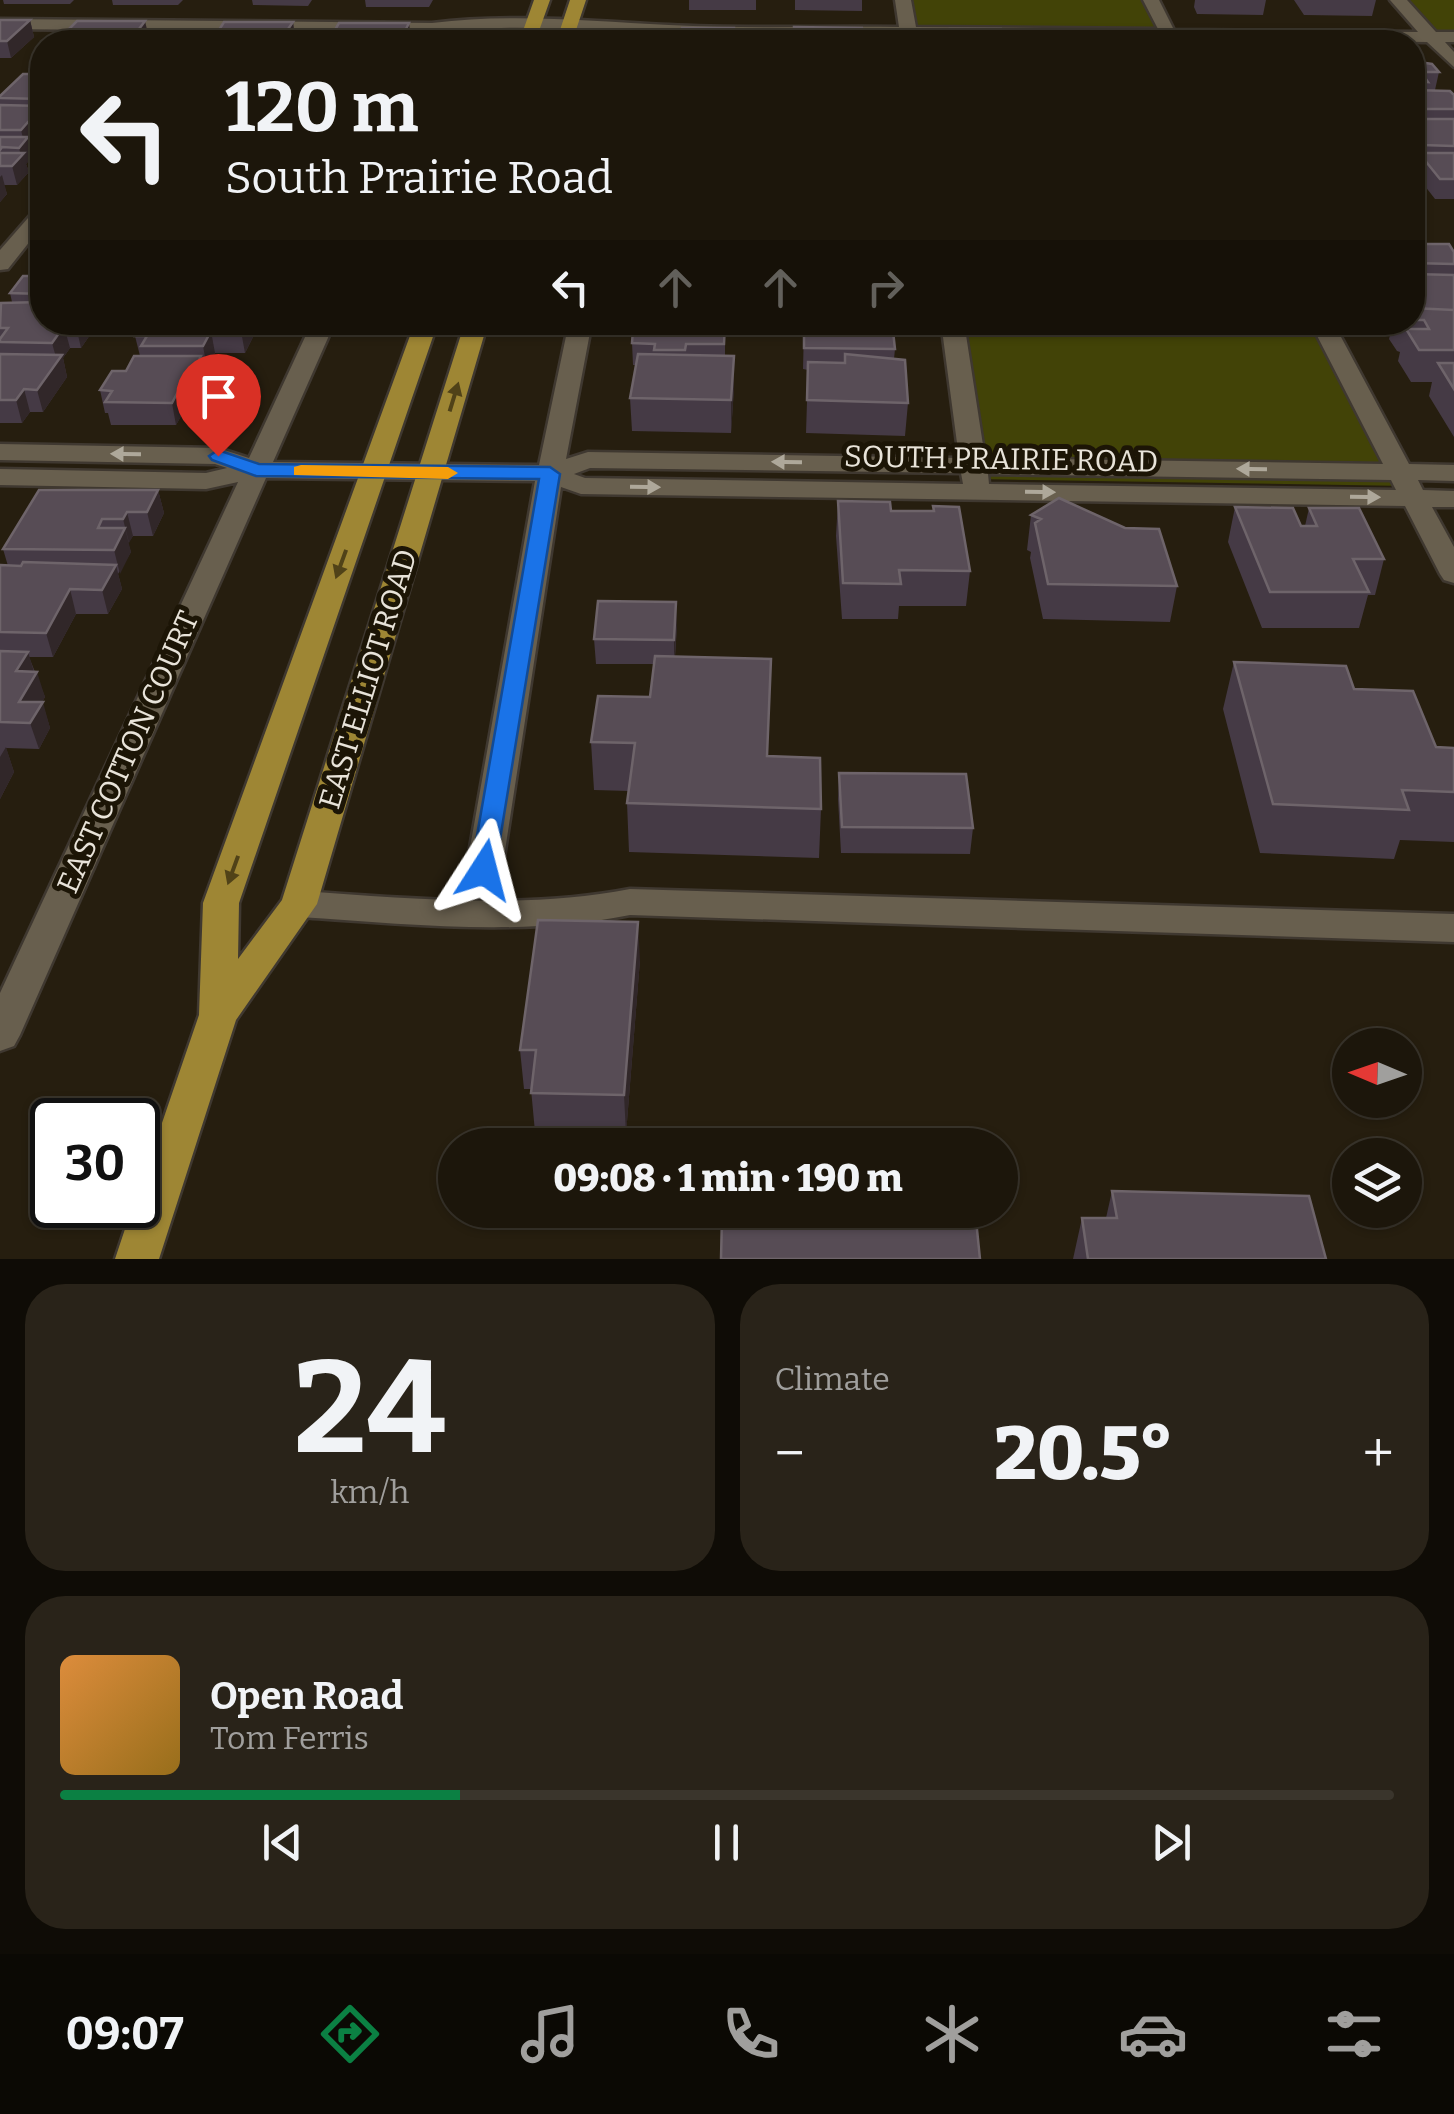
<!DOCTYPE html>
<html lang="en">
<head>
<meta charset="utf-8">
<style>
	:root { --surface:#1c160b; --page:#292319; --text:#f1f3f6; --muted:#a09f9d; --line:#3a352c; --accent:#0b8043 }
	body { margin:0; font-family:Bitter,serif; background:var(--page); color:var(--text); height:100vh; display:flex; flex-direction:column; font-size:38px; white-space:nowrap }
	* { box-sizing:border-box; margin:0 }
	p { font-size:32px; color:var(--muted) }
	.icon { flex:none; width:55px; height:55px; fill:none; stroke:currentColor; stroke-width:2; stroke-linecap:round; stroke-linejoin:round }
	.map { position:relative; height:1259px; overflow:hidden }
	.drawer { display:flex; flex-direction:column; gap:25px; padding:25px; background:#0f0c06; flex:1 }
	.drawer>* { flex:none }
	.top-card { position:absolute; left:30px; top:30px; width:1395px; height:305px; border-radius:40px; box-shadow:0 2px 8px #0004,0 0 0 2px var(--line); background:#1c160b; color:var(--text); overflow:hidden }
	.needle { width:65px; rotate:272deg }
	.fabs { position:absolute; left:1332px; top:1028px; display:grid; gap:20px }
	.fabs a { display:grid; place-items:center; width:90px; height:90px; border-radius:50%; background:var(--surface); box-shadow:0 2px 8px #0004,0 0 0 2px var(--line); font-size:50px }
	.speed { position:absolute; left:30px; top:1098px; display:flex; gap:20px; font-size:50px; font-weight:700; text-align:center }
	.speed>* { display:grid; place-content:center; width:130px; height:130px; border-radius:50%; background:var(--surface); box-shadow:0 2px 8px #0004,0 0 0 2px var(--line); line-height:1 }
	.speed .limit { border:5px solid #111; border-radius:15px; background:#fff; color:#111 }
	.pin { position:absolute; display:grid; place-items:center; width:85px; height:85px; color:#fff; margin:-102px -42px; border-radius:50% 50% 50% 0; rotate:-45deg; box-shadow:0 0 10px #0007 }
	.pin .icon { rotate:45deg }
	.me { position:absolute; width:110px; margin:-55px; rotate:9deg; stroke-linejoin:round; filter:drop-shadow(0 0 8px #0008) }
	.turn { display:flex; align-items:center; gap:35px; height:210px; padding:0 30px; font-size:45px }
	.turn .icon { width:130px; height:130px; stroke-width:2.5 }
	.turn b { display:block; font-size:70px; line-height:85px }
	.lanes { display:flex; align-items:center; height:95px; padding:0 30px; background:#0003; justify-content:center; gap:50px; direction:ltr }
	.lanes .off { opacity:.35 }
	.big { font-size:75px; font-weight:800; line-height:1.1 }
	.drawer .widget { flex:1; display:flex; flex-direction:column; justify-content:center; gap:15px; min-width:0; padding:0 35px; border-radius:40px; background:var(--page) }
	.drawer .dial { align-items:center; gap:0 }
	.dial b { font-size:130px; line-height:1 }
	.song { display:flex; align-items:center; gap:30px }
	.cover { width:120px; height:120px; border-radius:15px; background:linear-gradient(135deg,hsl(30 70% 55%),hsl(40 70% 35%)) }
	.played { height:10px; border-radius:5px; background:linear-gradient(90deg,var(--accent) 30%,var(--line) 30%) }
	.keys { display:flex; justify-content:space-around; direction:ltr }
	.heat { display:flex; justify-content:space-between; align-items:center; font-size:55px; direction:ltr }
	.drawer .tiles { flex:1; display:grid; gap:25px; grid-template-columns:1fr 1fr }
	.widget:last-child { grid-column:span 2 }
	.trip { position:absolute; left:438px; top:1128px; width:580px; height:100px; border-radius:50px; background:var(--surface); box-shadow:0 2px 8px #0004,0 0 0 2px var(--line); font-weight:800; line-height:100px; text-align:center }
	.tab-bar { display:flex; height:160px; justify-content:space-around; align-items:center; background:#0b0904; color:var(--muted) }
	.tab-bar .icon { width:70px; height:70px }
	.tab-bar .selected { color:var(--accent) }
	.tab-bar b { font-size:45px; color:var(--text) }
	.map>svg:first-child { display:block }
	.green { fill:#424307 }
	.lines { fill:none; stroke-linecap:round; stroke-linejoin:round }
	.minor-casing { stroke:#3f3830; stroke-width:5 }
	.major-casing { stroke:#3f3830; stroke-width:5 }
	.minor { fill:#685f4e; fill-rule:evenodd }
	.major { fill:#9e8634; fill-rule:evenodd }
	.wall { fill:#453a45 }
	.shaded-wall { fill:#312729 }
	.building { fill:#574c55; stroke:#6e646a; stroke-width:2.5 }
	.oneway { fill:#504218 }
	.oneway2 { fill:#aea89a }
	.route { fill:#1a73e8; stroke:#114b97; stroke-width:2.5 }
	.slow { fill:#f59e0b }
	.labels { text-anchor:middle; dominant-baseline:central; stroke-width:10; stroke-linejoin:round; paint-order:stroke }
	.street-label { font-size:30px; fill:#e8e3d9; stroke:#1c1506 }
</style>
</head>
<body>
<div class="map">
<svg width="1454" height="1259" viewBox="0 0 1454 1259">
	<rect width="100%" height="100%" fill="#261e0f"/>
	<path class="green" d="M903,0h248l15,30 -258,-2z
		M1398,0h56v32h-27z
		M952,323h369l86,163 -431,-7z"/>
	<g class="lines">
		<defs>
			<path id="minor" d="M895,0h16l5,27 242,2 -15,-29h16l15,30 244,2 -28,-32h17l29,32h18v10h-9l9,10v15l-27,-25 -248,-3 1,3h-16l-2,-3 -245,-2 1,5h-16l-1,-5c-77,-1 -154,2 -231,-2 -79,-4 -159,-13 -238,-2l-432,-4v-10l432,4c78,-10 159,-2 237,2 77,4 154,1 230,2z
				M42,208v18l-34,43 -8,1v-20l35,-40z
				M312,322h23l-62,140 266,3 30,-143h23l-26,137 22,-7 371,6 -18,-136h23l21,136 398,6 -73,-142h23l76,142 45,1v16l-36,-1 5,10 31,1v16h-22l22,40v36l-10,-3 -4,-6 -35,-68 -824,-12 -20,-7 -59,383 -5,9 -13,4 -13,-4 -5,-9 69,-389 -269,-3 -246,557 -6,11 -14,5v-58l238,-511 -32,7 -206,-4v-16l206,4 21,-5 -12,-4 -215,-4v-16l218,4 31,10zM590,468l371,5 2,11 -378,-6 -11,-4zM988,474l403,6 5,10 -407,-6z
				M630,889l824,25v28l-824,-27c-108,22 -221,9 -331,2l-13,-4 -5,-9 5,-9 13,-4c110,7 222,19 331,-2z"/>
			<path id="major" d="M534,0h16l-15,42h-16z
				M570,0h16l-14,42h-16z
				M415,322h23l-199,581 -1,56 44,-59 183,-578h23l-171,582 -81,116 -77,239h-44l18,-54h5v-12l61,-178 4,-112z"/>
		</defs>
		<use href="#minor" class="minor-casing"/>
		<use href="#major" class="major-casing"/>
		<use href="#minor" class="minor"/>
		<use href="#major" class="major"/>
	</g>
	<path class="wall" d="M3,0h71l-4,4h-66z
		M112,0h71l-5,5h-65z
		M252,0h60l-4,6 -55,-1z
		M365,0h68l-4,7h-63z
		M689,0h67v10h-67z
		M795,0h67v11l-67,-1z
		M1195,0h71l-3,15 -66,-1 -3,-7z
		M1294,0h82l-4,16 -68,-1z
		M0,20h30l4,17 -23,21h-11z
		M293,22l2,17 -2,3h-72l-2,-12z
		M409,23l1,19h-82z
		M1412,48l3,3 -2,10 26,11 -4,18 19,5v104h-19l-21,-27 2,-8 -4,-6z
		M42,57v83h-9l-3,3 3,13 -7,8 3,8 -12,13h-13l3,9 -7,8v-106l32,-22 -1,-6z
		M1412,240l3,4 39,8v185l-25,-41 3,-14h-21l-13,-21 2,-9 -3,-1 -8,-12 2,-8h-3l-5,-9h29z
		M42,261v61h57l-18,26h-11l-7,10 4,19 -24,35h-13l-8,11h-22v-119l12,-2 -2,-9 29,-17 -2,-7z
		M143,322h109l2,13 -9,18h-30l-7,13 18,22 -11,21h-30l-9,16h-65l-3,-12h-3l-5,-23 26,-19 14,-15 -5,-20z
		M816,322l79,27 -1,10 14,44 -3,33 -99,-3 2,-63 -5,-1 1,-41 12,1z
		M725,323v33l9,32 -3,45 -99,-2 -2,-33 6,-33h-3l-1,-22 22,-13z
		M158,490l6,23 -11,23h-20l-5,7 3,9 -13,22 4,15 -14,25h-32l-23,43h-24l16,40 -3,5 8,26 -11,21 -33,-1 8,24 -14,27v-234l8,1 -5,-17z
		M1059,498l118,88 -7,36 -127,-3 -13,-61 1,-6 -4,-2 4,-35z
		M838,501l53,10h42v-5l37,65 -4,35h-67l-1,13h-56l-6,-83z
		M1235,507l66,19h4l4,-18 75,51 -9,36h-7l-9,33h-97l-34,-86z
		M677,626l-2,31 93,99 53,53 -2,49 -190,-6 -2,-49 2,-12 -35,-1 -3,-48 59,-45 4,-33h-58l-2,-25z
		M1234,662l120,27 82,58 18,1v94l-54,-2 -6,19 -134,-6 -37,-144z
		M839,773l134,55 -3,26 -129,-1 -3,-54z
		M640,960l-14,174 -91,-2 -4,-43h-7l-4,-39z
		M1112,1191l214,68h-253l9,-41h24z"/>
	<path class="shaded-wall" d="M30,20l4,17 -23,21 -4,-17z
		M145,21l4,17 -4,4h-27l-8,-8z
		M293,22l2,17 -2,3h-14z
		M409,23l2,17 -1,2h-4l-1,-11z
		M28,122l5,18 -3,3 3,13 -7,8 3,8 -12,13 -5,-19 9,-10 -2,-8 5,-6 -3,-12z
		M2,175l5,19 -7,8v-25z
		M79,322h20l-18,26 -5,-22z
		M246,322h6l2,13 -9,18 -4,-22z
		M64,326l6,22 -7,10 4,19 -24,35 -6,-22 20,-29 -5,-18z
		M211,331l4,22 -8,15 -4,-22z
		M734,356v32l-3,45v-33z
		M221,366l5,22 -11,21 -4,-22z
		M181,386l4,23 -9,16 -4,-22z
		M24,389l6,23 -8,11 -6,-23z
		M158,490l6,23 -11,23 -6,-24z
		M127,512l6,24 -4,7 -6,-24z
		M125,528l6,24 -11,22 -6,-24z
		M116,565l6,24 -14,25 -6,-24z
		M70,589l6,25 -23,43 -7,-24z
		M676,602l1,24 -3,38v-24z
		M28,652l7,23 2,-3 8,25 -15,26 -11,-21 -3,-31z
		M43,702l7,26 -11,21 -9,-26z
		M6,747l8,25 -14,27v-42z
		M638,922l2,38 -14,174 -2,-39z"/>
	<path class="building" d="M0,20h30l-23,21h-7z
		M77,21h68l-6,8 -29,5 14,1 -7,7h-61z
		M224,22h69l-14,20h-53l11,-12h-18z
		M339,23h70l-4,8h-20l-4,11h-53z
		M794,27l68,1 2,14h-70z
		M682,28h52v7h8v7h-63z
		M950,29h51l2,10h22l1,3h-74z
		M1235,31l36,1 4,5h8l5,5h-62l-2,-2 18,1z
		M1077,32h53l3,10h-63l-1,-3h10z
		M1347,34h54l7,8h-65l-2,-2h11z
		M42,57v11h-11z
		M1412,61l20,3 7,8h-18l7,10 -16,-1z
		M23,74h19v25l-42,-1v-2z
		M1412,90l38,1 4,4v14h-42z
		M0,105l42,1v16h-14l-7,8h-21z
		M1412,119h42v27l-32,-1 -10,-11v-11h2z
		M0,137h28l-9,11 -17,-1 -2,3z
		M0,153h24l-12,13h-12z
		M1419,153h35v26h-14z
		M1412,240l3,4h34l5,8v12l-42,-1z
		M1412,274l42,1v35l-42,-2z
		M23,276h19v18l-32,-1z
		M42,302v20h37l-3,4h-12l-12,17 -52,-1v-3l8,-11h-8l1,-25z
		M1412,308l42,2v40h-35l-13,-21h23l-5,-9h-12z
		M143,322h103l-5,9h-30l-8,15h-62l6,-10h-12z
		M655,322l70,1 -1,21h-38l-1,6h-31l1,-6 -23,-1 1,-14 21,1z
		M816,322h76l3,27 -91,-1v-20l13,1z
		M0,354l62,1 -25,35 -13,-1 -8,11h-16z
		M638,354l96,2 -3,44 -101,-2z
		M845,354l60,6 3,43 -101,-3 1,-38 37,1z
		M134,356h67l-5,10h25l-10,21 -30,-1 -9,17 -67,-1 7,-11 -12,-1 12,-19h14z
		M1438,363h16v26z
		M39,490h119l-11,22h-20l-4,7h-21l-4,9h27l-11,22 -111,-1z
		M1059,498l66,30 34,1 18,57 -129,-2 -13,-61 6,-4 -10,-4z
		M838,501l52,1 1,9h43l-1,-5 26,1 11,64 -71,-1 2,14 -58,-1z
		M1235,507l58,1 8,18h16l-8,-18h50l25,51h-31l16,33h-99z
		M23,562l93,3 -14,25 -32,-1 -24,44 -46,-1v-67l21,1z
		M598,601l78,1 -2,38 -80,-1z
		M0,651l28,1 -12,19 21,1 -18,30h24l-13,21 -30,-1z
		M655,656l116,3 -4,97 53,2 1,51 -194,-6 8,-60 -44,-1 7,-46 52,1z
		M1234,662l112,4 8,23 59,2 23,56 18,1v44l-52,-2 7,20 -136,-6z
		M839,773l127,1 7,54 -131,-1z
		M538,920l100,2 -14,173 -93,-2 5,-43h-16z
		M1112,1191l197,5 17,63h-238l-6,-41h35z
		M769,1210h206l5,49h-259l1,-43h47z"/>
	<defs><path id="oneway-solid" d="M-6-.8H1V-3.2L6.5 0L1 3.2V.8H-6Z" transform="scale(2.5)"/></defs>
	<g class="oneway">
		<use href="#oneway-solid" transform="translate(454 397) rotate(-73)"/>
		<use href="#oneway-solid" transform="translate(341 564) rotate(110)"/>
		<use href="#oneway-solid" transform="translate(233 870) rotate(110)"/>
	</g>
	<g class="oneway2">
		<use href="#oneway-solid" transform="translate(126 454) rotate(-179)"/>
		<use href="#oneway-solid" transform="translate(787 462) rotate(-179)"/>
		<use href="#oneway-solid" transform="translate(1252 469) rotate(-179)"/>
		<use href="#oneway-solid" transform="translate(645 487) rotate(1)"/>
		<use href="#oneway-solid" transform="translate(1040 492) rotate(1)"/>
		<use href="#oneway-solid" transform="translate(1365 497) rotate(1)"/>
	</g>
	<path class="route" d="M218,450l41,14 291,3 10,7 -66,402h-19l-4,-6 68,-391 -283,-3 -44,-16 -3,-4z"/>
	<path class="slow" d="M301,465l147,2 10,6 -10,6 -154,-4v-8z"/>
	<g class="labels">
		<g class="street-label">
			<text transform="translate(1001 459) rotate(1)">SOUTH PRAIRIE ROAD</text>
			<text transform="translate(368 679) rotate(-73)">EAST ELLIOT ROAD</text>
			<text transform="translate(128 752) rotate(-66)">EAST COTTON COURT</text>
		</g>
	</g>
</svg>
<div class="fabs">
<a><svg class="needle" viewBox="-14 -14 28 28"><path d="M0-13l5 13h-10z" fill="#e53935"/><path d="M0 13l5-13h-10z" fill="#a09f9d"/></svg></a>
<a><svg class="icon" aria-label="layers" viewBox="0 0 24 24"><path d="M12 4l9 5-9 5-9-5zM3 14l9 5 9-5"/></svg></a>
</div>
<div class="speed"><div class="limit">30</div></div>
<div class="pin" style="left:218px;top:456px;background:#d93025"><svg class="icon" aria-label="arrive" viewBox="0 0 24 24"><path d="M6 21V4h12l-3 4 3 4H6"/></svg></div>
<svg class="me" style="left:484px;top:870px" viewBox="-20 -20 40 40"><path d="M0-17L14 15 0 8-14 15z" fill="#1a73e8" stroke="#fff" stroke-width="4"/></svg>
<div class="trip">09:08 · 1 min · 190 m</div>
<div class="top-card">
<div class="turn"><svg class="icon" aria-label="left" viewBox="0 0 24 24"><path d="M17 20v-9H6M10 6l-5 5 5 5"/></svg><div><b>120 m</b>South Prairie Road</div></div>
<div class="lanes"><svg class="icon" aria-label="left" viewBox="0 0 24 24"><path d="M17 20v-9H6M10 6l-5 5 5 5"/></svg><svg class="icon off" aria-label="ahead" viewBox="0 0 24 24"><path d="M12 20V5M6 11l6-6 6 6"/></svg><svg class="icon off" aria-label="ahead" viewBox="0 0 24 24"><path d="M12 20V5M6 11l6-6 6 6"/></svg><svg class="icon off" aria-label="right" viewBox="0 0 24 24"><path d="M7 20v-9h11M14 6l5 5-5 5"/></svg></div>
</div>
</div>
<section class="drawer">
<div class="tiles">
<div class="widget dial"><b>24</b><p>km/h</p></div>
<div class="widget"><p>Climate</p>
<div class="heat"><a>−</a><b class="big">20.5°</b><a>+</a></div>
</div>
<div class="widget">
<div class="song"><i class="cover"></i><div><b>Open Road</b><p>Tom Ferris</p></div></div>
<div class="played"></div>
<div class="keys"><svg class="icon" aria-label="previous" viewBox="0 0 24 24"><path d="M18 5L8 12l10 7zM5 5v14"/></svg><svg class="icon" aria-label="pause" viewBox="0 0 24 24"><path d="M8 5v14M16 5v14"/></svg><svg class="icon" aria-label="next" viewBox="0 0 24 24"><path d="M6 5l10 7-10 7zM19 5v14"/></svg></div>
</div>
</div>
</section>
<nav class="tab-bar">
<b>09:07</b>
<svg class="icon selected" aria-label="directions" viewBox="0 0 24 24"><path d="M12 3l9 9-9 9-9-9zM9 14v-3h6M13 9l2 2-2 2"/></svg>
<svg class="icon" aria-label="music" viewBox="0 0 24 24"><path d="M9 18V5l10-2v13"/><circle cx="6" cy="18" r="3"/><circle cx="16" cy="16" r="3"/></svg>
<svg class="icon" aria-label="phone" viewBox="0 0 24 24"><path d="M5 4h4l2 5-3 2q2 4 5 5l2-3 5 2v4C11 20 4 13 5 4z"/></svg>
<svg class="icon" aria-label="climate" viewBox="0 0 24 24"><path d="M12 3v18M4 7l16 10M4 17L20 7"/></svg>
<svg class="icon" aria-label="car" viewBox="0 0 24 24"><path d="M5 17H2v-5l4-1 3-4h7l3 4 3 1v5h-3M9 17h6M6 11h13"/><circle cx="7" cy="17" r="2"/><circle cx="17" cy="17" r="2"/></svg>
<svg class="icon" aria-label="filters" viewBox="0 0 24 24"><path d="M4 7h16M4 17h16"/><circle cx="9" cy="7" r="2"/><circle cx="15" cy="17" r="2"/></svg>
</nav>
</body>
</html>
